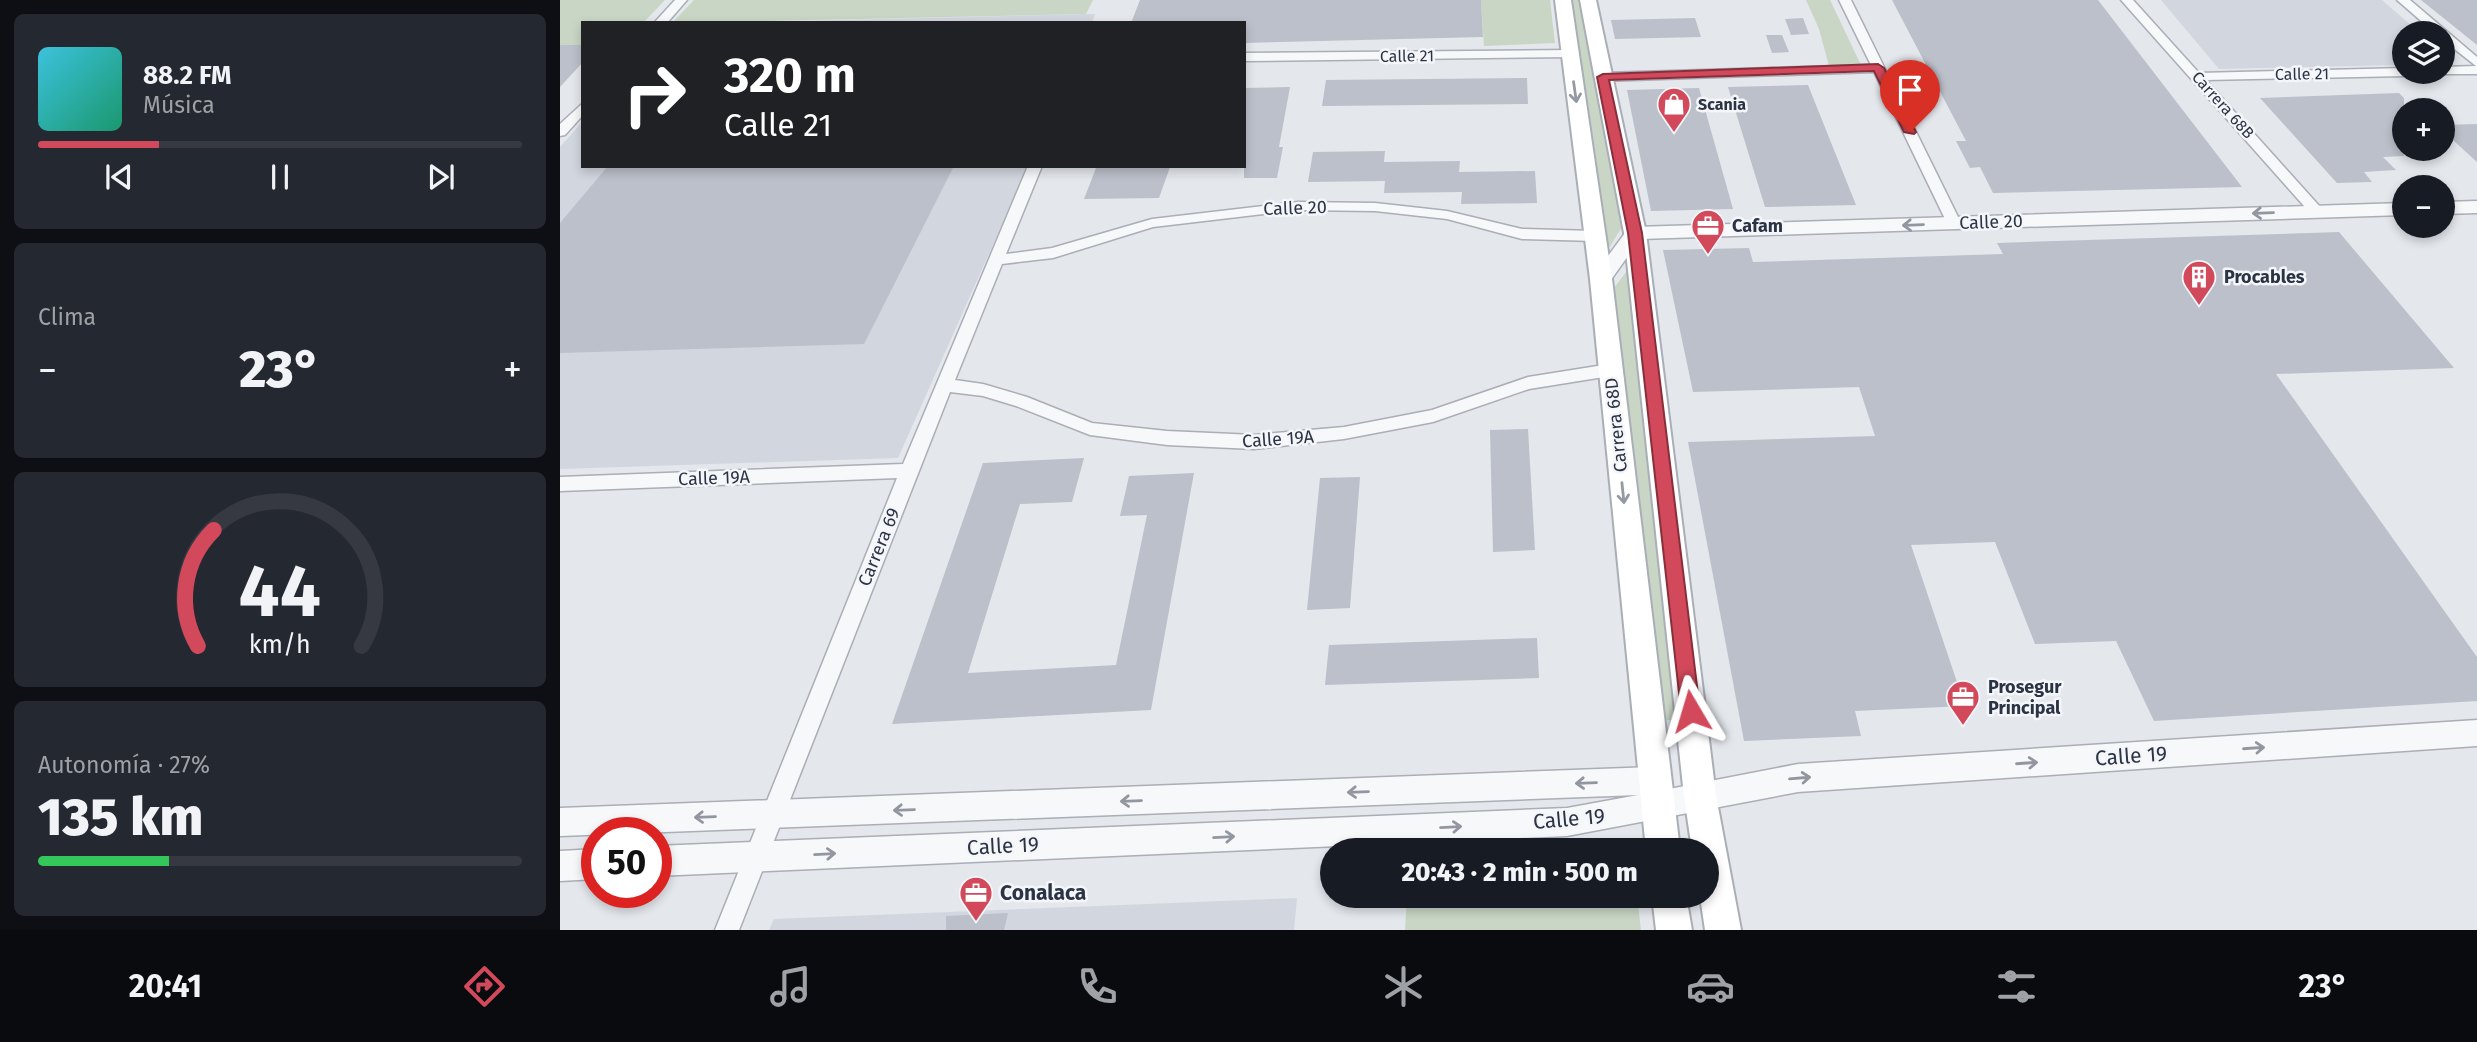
<!DOCTYPE html>
<html lang="es">
<head>
<meta charset="utf-8">
<style>
	:root { --surface:#171b24; --page:#242831; --text:#f1f3f6; --muted:#9ea1a6; --line:#363941; --accent:#d1495b }
	body { margin:0; font-family:"Fira Sans",sans-serif; background:var(--page); color:var(--text); height:100vh; display:flex; flex-direction:column; font-size:26px; white-space:nowrap }
	* { box-sizing:border-box; margin:0 }
	p { font-size:23px; color:var(--muted) }
	.icon { flex:none; width:38px; height:38px; fill:none; stroke:currentColor; stroke-width:2; stroke-linecap:round; stroke-linejoin:round }
	.map { position:relative; flex:1; overflow:hidden }
	.sheet { display:flex; flex-direction:column; gap:14px; padding:14px; background:#0d0f14; width:560px }
	.sheet>* { flex:none }
	.guide { position:absolute; left:21px; top:21px; width:665px; height:147px; border-radius:0px; box-shadow:0 4px 10px #0003; background:#202124; color:#fff; overflow:hidden }
	.buttons { position:absolute; left:1832px; top:21px; display:grid; gap:14px }
	.buttons a { display:grid; place-items:center; width:63px; height:63px; border-radius:50%; background:var(--surface); box-shadow:0 4px 10px #0003; font-size:35px }
	.speed { position:absolute; left:21px; top:817px; display:flex; gap:14px; font-size:35px; font-weight:700; text-align:center }
	.speed>* { display:grid; place-content:center; width:91px; height:91px; border-radius:50%; background:var(--surface); box-shadow:0 4px 10px #0003; line-height:1 }
	.speed .limit { border:10px solid #d22; background:#fff; color:#111 }
	.pin { position:absolute; display:grid; place-items:center; width:60px; height:60px; color:#fff; margin:-72px -30px; border-radius:50% 50% 50% 0; rotate:-45deg; box-shadow:0 0 7px #0007 }
	.pin .icon { rotate:45deg }
	.me { position:absolute; width:77px; margin:-38px; rotate:353deg; stroke-linejoin:round; filter:drop-shadow(0 0 5px #0008) }
	.turn { display:flex; align-items:center; gap:24px; height:147px; padding:0 28px; font-size:32px }
	.turn .icon { width:91px; height:91px; stroke-width:2.5 }
	.turn b { display:block; font-size:49px; line-height:60px }
	.big { font-size:52px; font-weight:800; line-height:1.1 }
	.sheet .card { flex:1; display:flex; flex-direction:column; justify-content:center; gap:10px; min-width:0; padding:0 24px; border-radius:10px; background:var(--page) }
	.sheet .dial { align-items:center; gap:0 }
	.dial svg { height:182px; overflow:visible; fill:none; stroke:var(--line); stroke-width:7; stroke-linecap:round; text-anchor:middle }
	.dial text { fill:var(--text); stroke:none }
	.song { display:flex; align-items:center; gap:21px }
	.cover { width:84px; height:84px; border-radius:10px; background:linear-gradient(135deg,hsl(190 70% 55%),hsl(160 70% 35%)) }
	.played { height:7px; border-radius:4px; background:linear-gradient(90deg,var(--accent) 25%,var(--line) 25%) }
	.keys { display:flex; justify-content:space-around; direction:ltr }
	.heat { display:flex; justify-content:space-between; align-items:center; font-size:38px; direction:ltr }
	.charge { height:10px; border-radius:5px; background:linear-gradient(90deg,#34c759 27%,var(--line) 0) }
	.trip { position:absolute; left:760px; top:838px; width:399px; height:70px; border-radius:35px; background:var(--surface); box-shadow:0 4px 10px #0003; font-weight:800; line-height:70px; text-align:center }
	.menu { display:flex; height:112px; justify-content:space-around; align-items:center; background:#090b0e; color:var(--muted) }
	.menu .icon { width:49px; height:49px }
	.menu .current { color:var(--accent) }
	.menu b { font-size:32px; color:var(--text) }
	main { display:flex; flex:1; min-height:0 }
	.map>svg:first-child { display:block }
	.built { fill:#d2d6de }
	.green { fill:#c9d6c5 }
	.building { fill:#bbc0ca }
	.lines { fill:none; stroke-linecap:round; stroke-linejoin:round }
	.minor-casing { stroke:#a9aeb7; stroke-width:3 }
	.tertiary-casing { stroke:#a9aeb7; stroke-width:3 }
	.secondary-casing { stroke:#a9aeb7; stroke-width:4 }
	.minor { fill:#f7f8fa; fill-rule:evenodd }
	.tertiary { fill:#f7f8fa; fill-rule:evenodd }
	.secondary { fill:#fff; fill-rule:evenodd }
	.oneway { stroke:#959aa2 }
	.oneway2 { stroke:#9196a0 }
	.route { fill:#d1495b; stroke:#882f3b; stroke-width:2 }
	.labels { text-anchor:middle; dominant-baseline:central; stroke-width:5; stroke-linejoin:round; paint-order:stroke }
	.far-street-label { font-size:16px; fill:#2b3445; stroke:#f4f6f9 }
	.far-poi-label { font-size:16px; font-weight:bold; fill:#2b3445; stroke:#f4f6f9; text-anchor:start }
	.street-label { font-size:18px; fill:#2b3445; stroke:#f4f6f9 }
	.poi-label { font-size:18px; font-weight:bold; fill:#2b3445; stroke:#f4f6f9; text-anchor:start }
	.near-street-label { font-size:21px; fill:#2b3445; stroke:#f4f6f9 }
	.near-poi-label { font-size:21px; font-weight:bold; fill:#2b3445; stroke:#f4f6f9; text-anchor:start }
</style>
</head>
<body>
<main>
<section class="sheet">
<div class="card">
<div class="song"><i class="cover"></i><div><b>88.2 FM</b><p>Música</p></div></div>
<div class="played"></div>
<div class="keys"><svg class="icon" aria-label="previous" viewBox="0 0 24 24"><path d="M18 5L8 12l10 7zM5 5v14"/></svg><svg class="icon" aria-label="pause" viewBox="0 0 24 24"><path d="M8 5v14M16 5v14"/></svg><svg class="icon" aria-label="next" viewBox="0 0 24 24"><path d="M6 5l10 7-10 7zM19 5v14"/></svg></div>
</div>
<div class="card"><p>Clima</p>
<div class="heat"><a>−</a><b class="big">23°</b><a>+</a></div>
</div>
<div class="card dial"><svg viewBox="0 0 100 80">
<path d="M14 69A42 42 0 1 1 86 69"/>
<path d="M14 69A42 42 0 0 1 21 18" stroke="#d1495b"/>
<text x="50" y="56" font-size="32" font-weight="700">44</text>
<text x="50" y="72" font-size="11">km/h</text>
</svg></div>
<div class="card"><p>Autonomía · 27%</p><b class="big">135 km</b><div class="charge"></div></div>
</section>
<div class="map">
<svg width="1917" height="930" viewBox="0 0 1917 930">
	<rect width="100%" height="100%" fill="#e4e7ec"/>
	<path class="built" d="M1601,0h221l38,33h-16v32l-185,4z
		M526,14h9l-3,9h-372z
		M23,121v45h445l-130,292 -338,11v-322z
		M737,898l-3,32h-525l5,-11z"/>
	<path class="green" d="M0,0h105l-22,23h-60v22h-23z
		M134,0h399l-7,14 -414,9z
		M921,0h69l5,43 -71,3z
		M1012,0h8l42,227 -16,26 -10,-95z
		M1246,0h24l31,65 -32,1 -10,-37z
		M1067,271l53,449h-17l-50,-431z
		M847,896h230l4,34h-236z"/>
	<path class="building" d="M580,0h341l2,37 -239,6v-20h-113z
		M1332,0h206l144,187 -249,6 -13,-26 -10,1 -14,-27h10z
		M1861,0h56v45z
		M1135,18l6,19 -86,2 -4,-19z
		M1243,18l6,16 -18,1 -6,-16z
		M1206,35h16l7,17 -17,1z
		M0,45h23v17l-23,25z
		M967,78l1,26 -206,2 4,-26z
		M1248,85l48,120 -91,2 -37,-120z
		M730,87l-11,60h4l-6,31h-33v-90z
		M1139,88l34,121 -82,2 -24,-121z
		M1839,93l5,5v58l-21,1 13,13 -32,2 8,10 -35,1 -77,-85z
		M1917,124v38l-34,-31v-6z
		M825,151l-1,11 76,-1 -1,11 76,-1 2,32 -76,1 1,-12 -78,1 1,-12 -77,1 5,-30z
		M48,166h346l-90,178 -304,9v-130z
		M610,167l-11,31 -75,1 12,-31z
		M1779,232l115,136 -178,6 201,283v44l-323,20 -38,-80 -81,3 -40,-102 -84,3 54,161 -110,5 6,25 -117,5 -56,-299 187,-6 -16,-49 -166,5 -30,-142 86,-2 4,14 250,-8 -6,-11z
		M968,429l7,121 -42,2 -3,-122z
		M524,458l-12,44 -52,2 -52,169 148,-8 31,-150 -27,1 9,-40 65,-3 -43,237 -259,14 91,-261z
		M800,477l-10,131 -43,2 13,-132z
		M977,638l2,40 -214,7 4,-40z
		M448,913l-4,17h-58v-14z"/>
	<g class="lines">
		<defs>
			<path id="minor" d="M115,0h12l-20,23h-13z
				M1279,0h12l110,223 -2,3h-10l-2,-3 -73,-151 -271,9 -6,-4 6,-4 268,-8z
				M1561,0h12l66,73 205,-5v4h7l-6,4 -199,4 116,129v6h-10z
				M1837,0h13l67,57v17h-38l-2,-2h6v-5l33,-1 -33,-26v-7h-8z
				M1010,50l4,1v6l-330,4v-8z
				M23,103v12l-18,20 -5,1v-12z
				M468,166h14l-36,88 46,-6 100,-29 146,-17 77,1 72,8 75,18 73,2 7,5 -7,5 -73,-2 -75,-20 -72,-8 -77,-1 -145,17 -100,31 -51,6 -47,116 28,4 44,13 65,26 75,8 87,4 90,-8 88,-17 96,-33 82,-13 8,6 -8,6 -81,13 -96,33 -89,17 -90,10 -87,-4 -77,-10 -74,-29 -33,-10 -33,-4 -211,538h-24l182,-452 -337,13v-14l343,-13z"/>
			<path id="tertiary" d="M1917,201v12l-34,1v-12z
				M1844,203v12l-764,24 -32,45h-14l-3,-5 37,-50 7,-2z
				M1917,720v26l-679,46 -231,44 -911,40v-30l911,-38 71,-13 -1078,41v-28l1094,-41 10,4 4,10 -4,9 134,-26z
				M37,849v30l-37,2v-30z"/>
			<path id="secondary" d="M995,0h16l41,279 68,571h-34l-56,-571z
				M1020,0h16l50,233 70,563 25,134h-36l-5,-34h6v-46h-14l-8,-54 -60,-563z
				M1092,896h34l6,34h-36z"/>
		</defs>
		<use href="#minor" class="minor-casing"/>
		<use href="#tertiary" class="tertiary-casing"/>
		<use href="#secondary" class="secondary-casing"/>
		<use href="#minor" class="minor"/>
		<use href="#tertiary" class="tertiary"/>
		<use href="#secondary" class="secondary"/>
	</g>
	<defs><path id="oneway-shaft" d="M-6 0H5M1.5-3L5.5 0L1.5 3" fill="none" stroke-width="1.6" stroke-linecap="round" stroke-linejoin="round" transform="scale(1.75)"/></defs>
	<g class="oneway">
		<use href="#oneway-shaft" transform="translate(1015 92) rotate(82)"/>
		<use href="#oneway-shaft" transform="translate(1063 493) rotate(84)"/>
	</g>
	<g class="oneway2">
		<use href="#oneway-shaft" transform="translate(1703 213) rotate(178)"/>
		<use href="#oneway-shaft" transform="translate(1353 225) rotate(178)"/>
		<use href="#oneway-shaft" transform="translate(1694 748) rotate(-4)"/>
		<use href="#oneway-shaft" transform="translate(1467 763) rotate(-4)"/>
		<use href="#oneway-shaft" transform="translate(1240 778) rotate(-5)"/>
		<use href="#oneway-shaft" transform="translate(1026 783) rotate(178)"/>
		<use href="#oneway-shaft" transform="translate(798 792) rotate(178)"/>
		<use href="#oneway-shaft" transform="translate(571 801) rotate(178)"/>
		<use href="#oneway-shaft" transform="translate(344 810) rotate(178)"/>
		<use href="#oneway-shaft" transform="translate(145 817) rotate(178)"/>
		<use href="#oneway-shaft" transform="translate(891 827) rotate(-3)"/>
		<use href="#oneway-shaft" transform="translate(664 837) rotate(-3)"/>
		<use href="#oneway-shaft" transform="translate(265 854) rotate(-3)"/>
	</g>
	<path class="route" d="M1318,64l6,4 32,64 -2,2 -10,-2 -30,-61 -265,9 33,153 58,478 -2,6 -7,3 -7,-3 -3,-6 -53,-478 -31,-156 6,-3z"/>
	<defs>
		<symbol id="shop-pin" viewBox="-11 -11 22 30"><path d="M0 17L-7.5 6A9.5 9.5 0 1 1 7.5 6Z" fill="#d1495b" stroke="#f4f6f9"/><path d="M-5-2.5h2.3a2.7 3.5 0 0 1 5.4 0H5L5.5 6h-11ZM-1.5-2.5h3a1.5 2.3 0 0 0-3 0Z" fill="#fff"/></symbol>
		<symbol id="office-pin" viewBox="-11 -11 22 30"><path d="M0 17L-7.5 6A9.5 9.5 0 1 1 7.5 6Z" fill="#d1495b" stroke="#f4f6f9"/><path d="M-6-3h4V-5.5h4V-3h4V5H-6ZM-1-4.5V-3h2v-1.5ZM-6 0V1H6V0Z" fill="#fff"/></symbol>
		<symbol id="building-pin" viewBox="-11 -11 22 30"><path d="M0 17L-7.5 6A9.5 9.5 0 1 1 7.5 6Z" fill="#d1495b" stroke="#f4f6f9"/><path d="M-4-6H4V6H1V3H-1V6H-4ZM-2.5-4.3h1.7v1.8h-1.7ZM.8-4.3h1.7v1.8H.8ZM-2.5-1h1.7V.8h-1.7ZM.8-1h1.7V.8H.8Z" fill="#fff"/></symbol>
	</defs>
	<g fill-rule="evenodd">
		<use href="#shop-pin" x="1095" y="85" width="38" height="52"/>
		<use href="#office-pin" x="1129" y="207" width="38" height="52"/>
		<use href="#building-pin" x="1620" y="258" width="38" height="52"/>
		<use href="#office-pin" x="1384" y="678" width="38" height="52"/>
		<use href="#office-pin" x="397" y="874" width="38" height="52"/>
	</g>
	<g class="labels">
		<g class="far-street-label">
			<text transform="translate(847 56) rotate(-1)">Calle 21</text>
			<text transform="translate(1742 74) rotate(-1)">Calle 21</text>
			<text transform="translate(1663 105) rotate(48)">Carrera 68B</text>
		</g>
		<g class="far-poi-label">
			<text x="1138" y="104">Scania</text>
		</g>
		<g class="street-label">
			<text transform="translate(735 208) rotate(-2)">Calle 20</text>
			<text transform="translate(1431 222) rotate(-2)">Calle 20</text>
			<text transform="translate(1056 425) rotate(-96)">Carrera 68D</text>
			<text transform="translate(718 439) rotate(-4)">Calle 19A</text>
			<text transform="translate(154 478) rotate(-2)">Calle 19A</text>
			<text transform="translate(319 547) rotate(-68)">Carrera 69</text>
		</g>
		<g class="poi-label">
			<text x="1172" y="226">Cafam</text>
			<text x="1664" y="277">Procables</text>
			<text x="1428" y="687">Prosegur<tspan x="1428" dy="21">Principal</tspan></text>
		</g>
		<g class="near-street-label">
			<text transform="translate(1571 756) rotate(-4)">Calle 19</text>
			<text transform="translate(1009 819) rotate(-5)">Calle 19</text>
			<text transform="translate(443 846) rotate(-3)">Calle 19</text>
		</g>
		<g class="near-poi-label">
			<text x="440" y="893">Conalaca</text>
		</g>
	</g>
</svg>
<div class="buttons">
<a><svg class="icon" aria-label="layers" viewBox="0 0 24 24"><path d="M12 4l9 5-9 5-9-5zM3 14l9 5 9-5"/></svg></a>
<a>+</a>
<a>−</a>
</div>
<div class="speed"><div class="limit">50</div></div>
<div class="pin" style="left:1350px;top:132px;background:#d93025"><svg class="icon" aria-label="arrive" viewBox="0 0 24 24"><path d="M6 21V4h12l-3 4 3 4H6"/></svg></div>
<svg class="me" style="left:1131px;top:711px" viewBox="-20 -20 40 40"><path d="M0-17L14 15 0 8-14 15z" fill="#d1495b" stroke="#fff" stroke-width="4"/></svg>
<div class="trip">20:43 · 2 min · 500 m</div>
<div class="guide">
<div class="turn"><svg class="icon" aria-label="right" viewBox="0 0 24 24"><path d="M7 20v-9h11M14 6l5 5-5 5"/></svg><div><b>320 m</b>Calle 21</div></div>
</div>
</div>
</main>
<nav class="menu">
<b>20:41</b>
<svg class="icon current" aria-label="directions" viewBox="0 0 24 24"><path d="M12 3l9 9-9 9-9-9zM9 14v-3h6M13 9l2 2-2 2"/></svg>
<svg class="icon" aria-label="music" viewBox="0 0 24 24"><path d="M9 18V5l10-2v13"/><circle cx="6" cy="18" r="3"/><circle cx="16" cy="16" r="3"/></svg>
<svg class="icon" aria-label="phone" viewBox="0 0 24 24"><path d="M5 4h4l2 5-3 2q2 4 5 5l2-3 5 2v4C11 20 4 13 5 4z"/></svg>
<svg class="icon" aria-label="climate" viewBox="0 0 24 24"><path d="M12 3v18M4 7l16 10M4 17L20 7"/></svg>
<svg class="icon" aria-label="car" viewBox="0 0 24 24"><path d="M5 17H2v-5l4-1 3-4h7l3 4 3 1v5h-3M9 17h6M6 11h13"/><circle cx="7" cy="17" r="2"/><circle cx="17" cy="17" r="2"/></svg>
<svg class="icon" aria-label="filters" viewBox="0 0 24 24"><path d="M4 7h16M4 17h16"/><circle cx="9" cy="7" r="2"/><circle cx="15" cy="17" r="2"/></svg>
<b>23°</b>
</nav>
</body>
</html>
